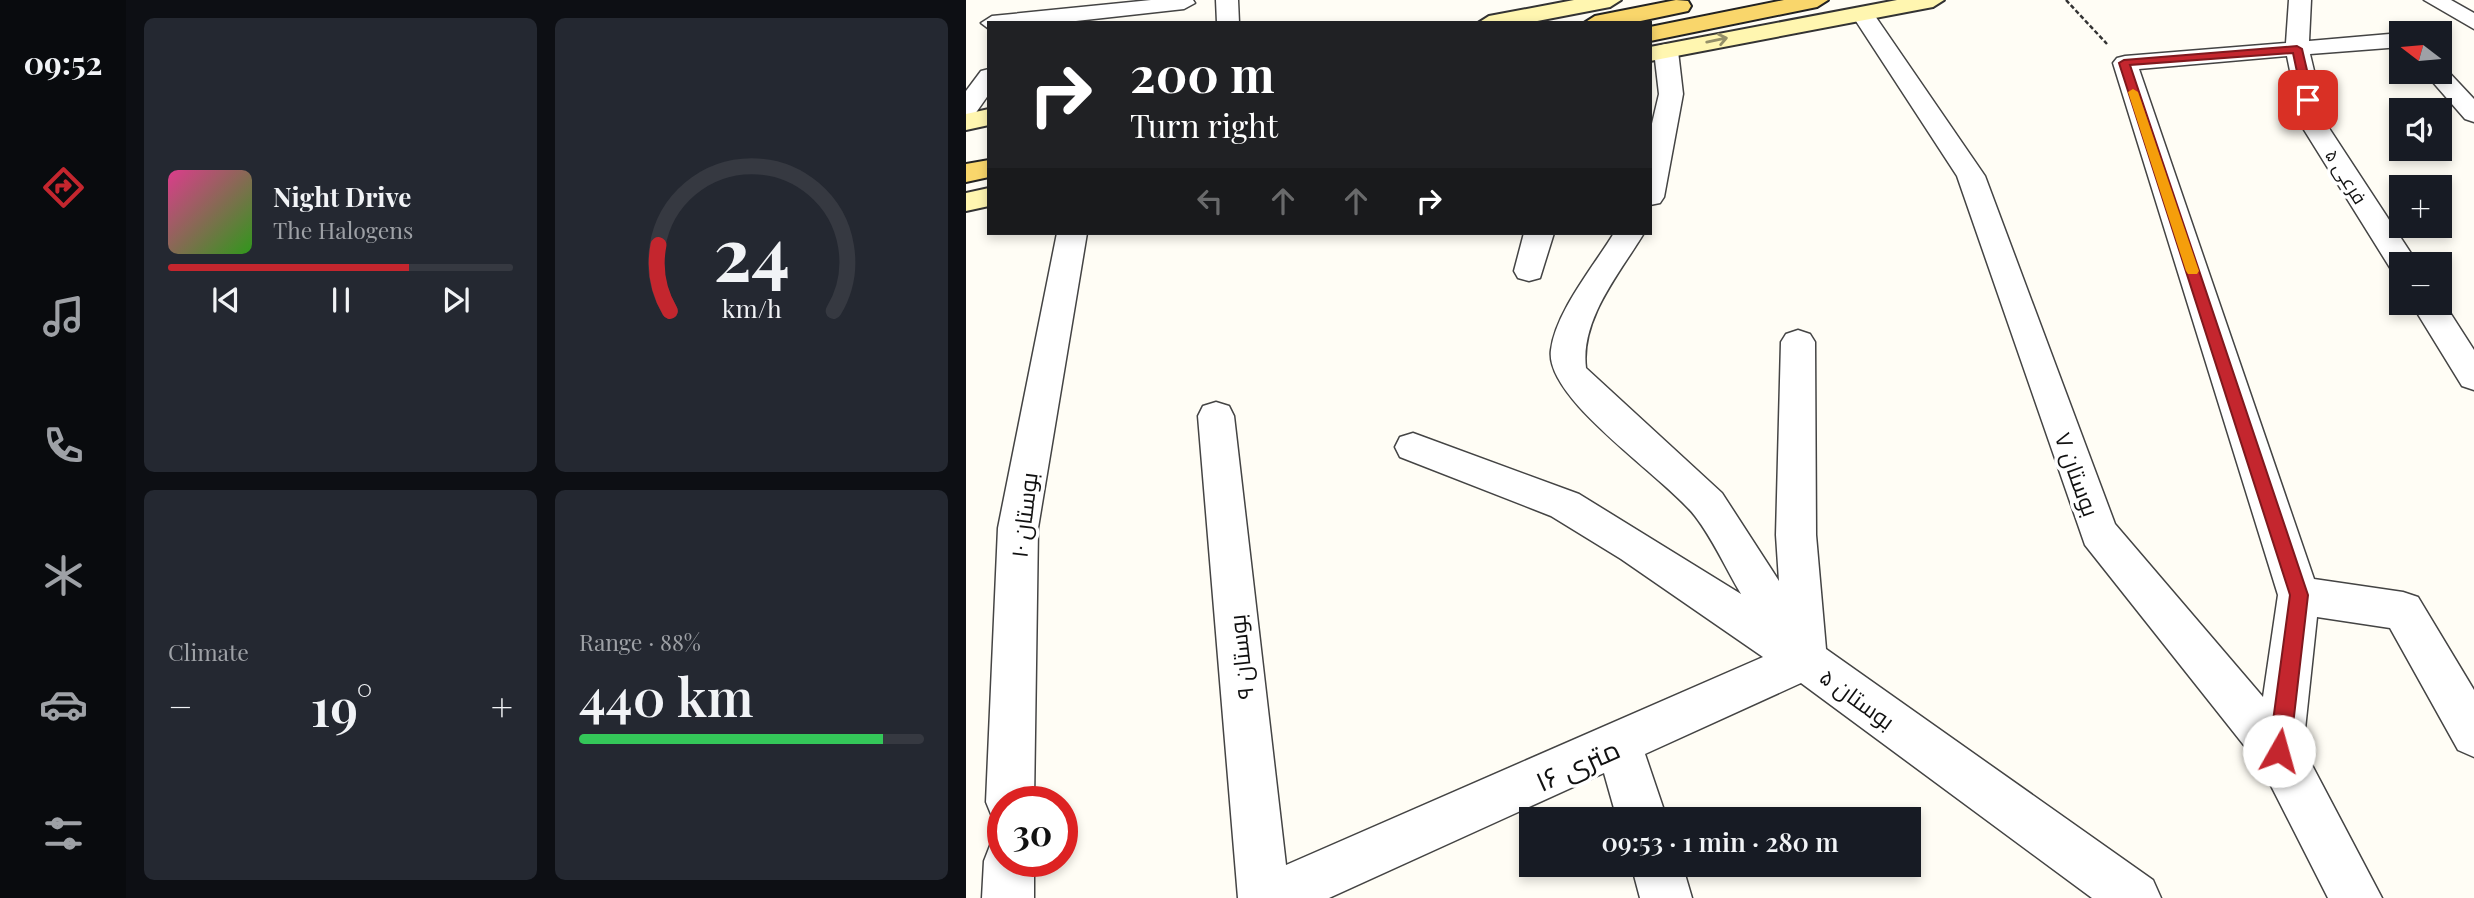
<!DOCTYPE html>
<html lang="en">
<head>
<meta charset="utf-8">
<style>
	:root { --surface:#171b24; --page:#242831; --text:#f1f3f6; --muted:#9ea1a6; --line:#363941; --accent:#c4262e }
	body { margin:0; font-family:"Playfair Display",Cairo,serif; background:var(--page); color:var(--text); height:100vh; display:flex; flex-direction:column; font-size:26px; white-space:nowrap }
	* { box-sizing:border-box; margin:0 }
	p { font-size:23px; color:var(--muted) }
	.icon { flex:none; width:38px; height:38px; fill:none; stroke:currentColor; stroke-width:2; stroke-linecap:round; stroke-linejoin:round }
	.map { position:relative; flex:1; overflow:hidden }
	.sheet { display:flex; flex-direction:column; gap:18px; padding:18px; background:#0d0f14; width:840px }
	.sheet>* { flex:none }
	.guide { position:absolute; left:21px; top:21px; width:665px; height:214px; border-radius:0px; box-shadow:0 4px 10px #0003; background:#202124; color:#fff; overflow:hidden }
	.needle { width:46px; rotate:286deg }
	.buttons { position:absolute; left:1423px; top:21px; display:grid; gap:14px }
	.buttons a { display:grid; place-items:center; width:63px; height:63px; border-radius:0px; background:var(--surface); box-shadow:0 4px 10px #0003; font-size:35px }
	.speed { position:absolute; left:21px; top:786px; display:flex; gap:14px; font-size:35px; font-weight:700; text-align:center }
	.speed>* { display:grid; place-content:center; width:91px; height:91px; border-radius:50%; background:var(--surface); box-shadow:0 4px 10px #0003; line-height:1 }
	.speed .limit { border:10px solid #d22; background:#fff; color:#111 }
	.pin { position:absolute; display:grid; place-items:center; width:60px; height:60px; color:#fff; margin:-30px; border-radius:14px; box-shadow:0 4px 10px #0006 }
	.me { position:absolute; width:77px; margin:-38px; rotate:7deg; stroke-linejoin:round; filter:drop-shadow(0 0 5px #0008) }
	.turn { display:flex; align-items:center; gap:24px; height:147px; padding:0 28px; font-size:32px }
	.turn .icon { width:91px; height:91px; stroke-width:2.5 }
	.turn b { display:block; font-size:49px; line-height:60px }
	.lanes { display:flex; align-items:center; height:66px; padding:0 28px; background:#0003; justify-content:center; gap:35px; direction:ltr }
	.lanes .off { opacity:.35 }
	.big { font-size:52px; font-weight:600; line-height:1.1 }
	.sheet .card { flex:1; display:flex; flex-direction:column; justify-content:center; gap:10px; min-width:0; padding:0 24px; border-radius:10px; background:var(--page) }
	.sheet .dial { align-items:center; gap:0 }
	.dial svg { height:182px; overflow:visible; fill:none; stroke:var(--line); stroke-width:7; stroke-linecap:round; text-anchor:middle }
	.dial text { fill:var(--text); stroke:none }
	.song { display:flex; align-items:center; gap:21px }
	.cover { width:84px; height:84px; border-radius:10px; background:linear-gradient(135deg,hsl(330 70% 55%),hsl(110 70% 35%)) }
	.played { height:7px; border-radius:4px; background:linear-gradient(90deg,var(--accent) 70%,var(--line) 70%) }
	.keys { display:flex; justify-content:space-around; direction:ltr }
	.heat { display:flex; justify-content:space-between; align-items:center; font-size:38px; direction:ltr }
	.charge { height:10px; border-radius:5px; background:linear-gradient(90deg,#34c759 88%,var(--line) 0) }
	.sheet .tiles { flex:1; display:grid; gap:18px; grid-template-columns:repeat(2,1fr) }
	.trip { position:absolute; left:553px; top:807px; width:402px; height:70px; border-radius:0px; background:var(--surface); box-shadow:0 4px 10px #0003; font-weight:600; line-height:70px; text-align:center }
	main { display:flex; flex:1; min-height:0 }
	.tab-bar { display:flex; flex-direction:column; width:126px; justify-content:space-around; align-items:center; background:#090b0e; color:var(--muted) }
	.tab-bar .icon { width:49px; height:49px }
	.tab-bar .selected { color:var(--accent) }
	.tab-bar b { font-size:32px; color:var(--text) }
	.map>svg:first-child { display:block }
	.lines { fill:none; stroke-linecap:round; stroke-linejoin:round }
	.street-casing { stroke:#444; stroke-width:3 }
	.secondary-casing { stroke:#333; stroke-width:4 }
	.primary-casing { stroke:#222; stroke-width:4 }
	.path { stroke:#333; stroke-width:2.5; stroke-dasharray:4.5 2.5; stroke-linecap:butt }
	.street { fill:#fff; fill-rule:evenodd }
	.secondary { fill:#fff6b0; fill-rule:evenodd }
	.primary { fill:#f9d66b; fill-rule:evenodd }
	.oneway { stroke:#948f68 }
	.route { fill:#c4262e; stroke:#7f191e; stroke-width:2 }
	.slow { fill:#f59e0b }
	.labels { text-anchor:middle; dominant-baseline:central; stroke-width:7; stroke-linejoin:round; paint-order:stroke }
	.far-street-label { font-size:19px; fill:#111; stroke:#fff }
	.street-label { font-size:23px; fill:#111; stroke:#fff }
	.near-street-label { font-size:28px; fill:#111; stroke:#fff }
</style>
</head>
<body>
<main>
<nav class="tab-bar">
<b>09:52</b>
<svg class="icon selected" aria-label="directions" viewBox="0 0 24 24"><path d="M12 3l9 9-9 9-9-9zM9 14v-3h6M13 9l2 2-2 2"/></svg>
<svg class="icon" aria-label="music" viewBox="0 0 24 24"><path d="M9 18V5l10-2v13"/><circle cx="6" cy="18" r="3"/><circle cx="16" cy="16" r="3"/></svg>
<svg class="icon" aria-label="phone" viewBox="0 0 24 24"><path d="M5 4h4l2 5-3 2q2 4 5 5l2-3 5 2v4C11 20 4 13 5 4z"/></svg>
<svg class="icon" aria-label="climate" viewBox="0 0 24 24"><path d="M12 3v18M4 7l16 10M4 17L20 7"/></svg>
<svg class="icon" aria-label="car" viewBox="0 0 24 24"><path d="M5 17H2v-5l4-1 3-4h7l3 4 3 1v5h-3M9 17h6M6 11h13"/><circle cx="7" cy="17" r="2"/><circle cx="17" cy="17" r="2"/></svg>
<svg class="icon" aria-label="filters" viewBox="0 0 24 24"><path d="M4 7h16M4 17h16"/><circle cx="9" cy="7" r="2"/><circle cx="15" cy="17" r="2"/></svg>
</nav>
<section class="sheet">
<div class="tiles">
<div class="card">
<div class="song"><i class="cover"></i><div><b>Night Drive</b><p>The Halogens</p></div></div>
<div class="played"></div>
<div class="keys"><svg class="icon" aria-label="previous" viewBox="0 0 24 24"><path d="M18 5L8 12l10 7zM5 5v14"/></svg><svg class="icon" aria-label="pause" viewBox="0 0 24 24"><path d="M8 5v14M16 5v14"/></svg><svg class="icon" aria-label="next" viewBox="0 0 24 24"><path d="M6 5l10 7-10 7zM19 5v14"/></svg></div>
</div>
<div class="card dial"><svg viewBox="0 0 100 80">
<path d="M14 69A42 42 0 1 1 86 69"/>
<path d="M14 69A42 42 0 0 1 9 40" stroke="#c4262e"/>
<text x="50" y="56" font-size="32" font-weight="700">24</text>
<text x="50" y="72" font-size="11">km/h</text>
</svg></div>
<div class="card"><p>Climate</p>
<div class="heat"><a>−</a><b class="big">19°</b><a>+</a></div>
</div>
<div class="card"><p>Range · 88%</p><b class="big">440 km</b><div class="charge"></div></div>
</div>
</section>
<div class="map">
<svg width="1508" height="898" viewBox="0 0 1508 898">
	<rect width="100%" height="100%" fill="#fffdf5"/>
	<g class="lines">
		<defs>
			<path id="street" d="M185,0h42l2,3 -11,6 -126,14h-69v6l-8,-6 11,-7z
				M250,0h22l1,23h-22z
				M1323,0h22l-2,41 92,-8v14l-91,7 17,71 91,139h-17v9l-9,-2 -91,-146 -14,-69 -148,13 175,510 89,13 15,5 56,93v67l-16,-7 -68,-122 -73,-11 -14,131 79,150h-54l-66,-130 -177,-223 -128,-369 -105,-161 3,-5h16l114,166 130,348 148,173 15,-102 -165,-532 4,-5 8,-2 161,-13z
				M1458,0h27l23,13v16z
				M700,44l8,2 4,5 5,43 -19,103 -4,6 -10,2v-73l9,-38 -5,-43 4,-5z
				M1474,66l4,1 30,32v23l-9,-3 -41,-47h16z
				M23,69v25l-14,20 -9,3v-26l15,-20z
				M91,233h30l-49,295 -4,274h-31v21l-10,-4 -7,-17 12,-274z
				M558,233h30l-14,45 -11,3 -11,-3 -4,-7z
				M648,233h30c-24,40 -64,86 -58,135l136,125 57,88 -3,-46 5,-193 5,-8 12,-4 12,4 5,8 1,193 10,114 327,231 8,18h-69l-291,-215 -156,71 22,65h-50l-13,-46 -275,125h-91l-40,-482 5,-10 13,-4 13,4 5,10 52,449 477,-208 -142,-98 -70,-43 -151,-59 -5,-10 5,-10 13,-4 166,61 162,100c-15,-25 -28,-55 -46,-78 -30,-39 -151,-117 -144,-166 5,-39 43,-84 63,-117z
				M1474,297l34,53v40l-12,-4 -51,-83h29z
				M37,838v23h31v37h-52l2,-37 7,-18z
				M665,864h51l10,34h-52z"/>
			<path id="secondary" d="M608,0h47l-11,7 -83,16h-49l11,-7z
				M931,0h47l-11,7 -283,54v-14z
				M23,109v16l-23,5v-16z
				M23,188v18l-23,5v-18z"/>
			<path id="primary" d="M710,0l12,1 3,5 -3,5 -57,12h-47l11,-7z
				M818,0h44l-11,7 -167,34v-14z
				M23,160v17l-23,5v-18z"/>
		</defs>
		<use href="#street" class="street-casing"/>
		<use href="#secondary" class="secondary-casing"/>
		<use href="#primary" class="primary-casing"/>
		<path class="path" d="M1100,0l41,44"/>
		<use href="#street" class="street"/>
		<use href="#secondary" class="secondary"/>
		<use href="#primary" class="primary"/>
	</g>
	<defs><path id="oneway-shaft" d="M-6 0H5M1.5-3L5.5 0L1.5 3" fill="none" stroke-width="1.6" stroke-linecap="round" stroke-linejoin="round" transform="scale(1.75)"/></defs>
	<use class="oneway" href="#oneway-shaft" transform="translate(751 40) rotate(-12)"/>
	<path class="route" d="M1331,46l5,3 12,51 -6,3 -5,-3 -10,-47 -163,12 178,530 -18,156 -3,8 -8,3 -7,-3 -3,-8 21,-156 -171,-532 5,-3z"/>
	<path class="slow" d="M1167,89l5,3 61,179 -2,3h-9l-2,-3 -58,-179z"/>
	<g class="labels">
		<g class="far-street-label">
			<text transform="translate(1381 176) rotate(58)">فرعی ۵</text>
		</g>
		<g class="street-label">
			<text transform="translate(1112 474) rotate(70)">بوستان ۷</text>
			<text transform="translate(57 515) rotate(-83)">بوستان ۱۰</text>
			<text transform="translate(274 657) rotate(-96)">بوستان ۹</text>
			<text transform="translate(892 698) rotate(36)">بوستان ۵</text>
		</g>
		<g class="near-street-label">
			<text transform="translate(611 764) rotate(-24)">۱۶ متری</text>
		</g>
	</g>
</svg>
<div class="buttons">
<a><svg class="needle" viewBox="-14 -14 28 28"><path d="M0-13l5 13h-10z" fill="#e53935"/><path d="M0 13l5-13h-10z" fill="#9ea1a6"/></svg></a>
<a><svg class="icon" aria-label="sound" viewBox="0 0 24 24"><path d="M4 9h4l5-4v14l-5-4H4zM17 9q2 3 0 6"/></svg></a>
<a>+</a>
<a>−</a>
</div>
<div class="speed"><div class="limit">30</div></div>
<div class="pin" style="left:1342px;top:100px;background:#d93025"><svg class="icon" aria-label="arrive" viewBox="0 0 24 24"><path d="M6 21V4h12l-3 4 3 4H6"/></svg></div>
<svg class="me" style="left:1313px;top:751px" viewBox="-20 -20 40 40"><circle r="19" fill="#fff"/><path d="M0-13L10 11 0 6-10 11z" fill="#c4262e"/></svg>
<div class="trip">09:53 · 1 min · 280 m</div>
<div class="guide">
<div class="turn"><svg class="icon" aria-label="right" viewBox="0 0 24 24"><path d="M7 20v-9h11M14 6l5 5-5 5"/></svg><div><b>200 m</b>Turn right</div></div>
<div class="lanes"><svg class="icon off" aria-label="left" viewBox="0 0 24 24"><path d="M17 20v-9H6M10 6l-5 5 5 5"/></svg><svg class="icon off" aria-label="ahead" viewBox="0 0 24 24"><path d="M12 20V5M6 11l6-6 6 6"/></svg><svg class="icon off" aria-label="ahead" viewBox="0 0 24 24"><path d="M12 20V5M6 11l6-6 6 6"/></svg><svg class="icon" aria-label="right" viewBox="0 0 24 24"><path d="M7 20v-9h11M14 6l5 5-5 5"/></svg></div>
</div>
</div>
</main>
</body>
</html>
